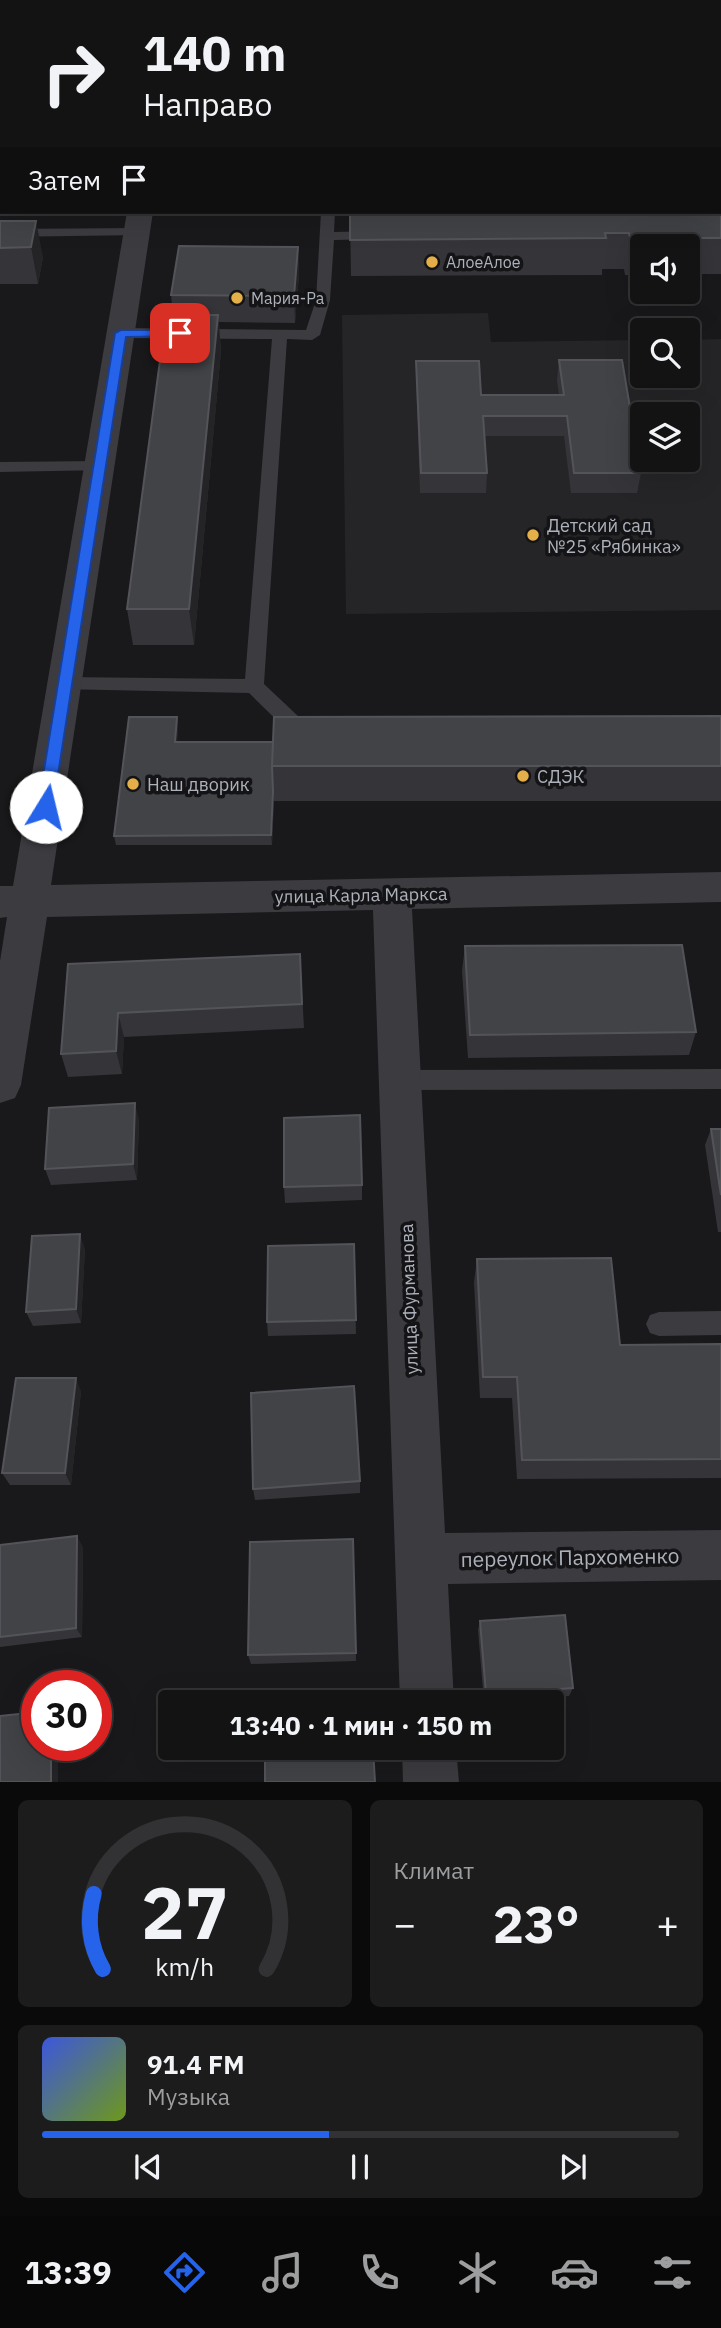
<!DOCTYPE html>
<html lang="ru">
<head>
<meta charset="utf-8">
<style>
	:root { --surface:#131314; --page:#1c1c1d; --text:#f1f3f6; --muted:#9d9ea0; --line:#323234; --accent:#2563eb }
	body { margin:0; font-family:"IBM Plex Sans",sans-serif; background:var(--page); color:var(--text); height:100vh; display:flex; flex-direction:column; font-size:26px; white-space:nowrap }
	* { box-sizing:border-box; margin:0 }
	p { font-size:23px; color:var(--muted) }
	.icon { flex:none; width:38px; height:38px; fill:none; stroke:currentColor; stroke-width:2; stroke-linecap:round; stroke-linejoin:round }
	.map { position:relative; height:1782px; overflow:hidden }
	.drawer { display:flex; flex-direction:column; gap:18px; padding:18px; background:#0a0a0b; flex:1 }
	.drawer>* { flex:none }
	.guide { position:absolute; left:0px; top:0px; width:721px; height:214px; box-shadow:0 7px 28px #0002,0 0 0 2px var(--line); background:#131314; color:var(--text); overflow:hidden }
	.tools { position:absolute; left:630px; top:234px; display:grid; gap:14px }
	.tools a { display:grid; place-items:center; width:70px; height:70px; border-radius:7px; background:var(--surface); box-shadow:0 7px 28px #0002,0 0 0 2px var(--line); font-size:35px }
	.speed { position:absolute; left:21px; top:1670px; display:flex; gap:14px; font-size:35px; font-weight:700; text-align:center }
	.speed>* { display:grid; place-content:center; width:91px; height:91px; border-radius:50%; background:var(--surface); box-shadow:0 7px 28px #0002,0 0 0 2px var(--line); line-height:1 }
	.speed .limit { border:10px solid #d22; background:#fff; color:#111 }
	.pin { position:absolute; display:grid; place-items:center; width:60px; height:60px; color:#fff; margin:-30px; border-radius:14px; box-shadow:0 4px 10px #0006 }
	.me { position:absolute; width:77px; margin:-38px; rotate:9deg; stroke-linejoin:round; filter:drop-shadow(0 0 5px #0008) }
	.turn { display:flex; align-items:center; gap:24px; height:147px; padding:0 28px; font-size:32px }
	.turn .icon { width:91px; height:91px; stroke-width:2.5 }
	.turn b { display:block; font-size:49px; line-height:60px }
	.then { display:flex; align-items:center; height:66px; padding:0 28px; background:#0003; gap:14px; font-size:26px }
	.big { font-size:52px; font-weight:800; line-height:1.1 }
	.drawer .card { flex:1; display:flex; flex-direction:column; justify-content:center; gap:10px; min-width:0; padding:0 24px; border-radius:10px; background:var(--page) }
	.drawer .dial { align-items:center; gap:0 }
	.dial svg { height:182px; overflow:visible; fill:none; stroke:var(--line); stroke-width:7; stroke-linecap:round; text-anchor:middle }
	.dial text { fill:var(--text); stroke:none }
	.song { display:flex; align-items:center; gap:21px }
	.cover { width:84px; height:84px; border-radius:10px; background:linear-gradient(135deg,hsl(230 70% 55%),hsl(80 70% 35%)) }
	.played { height:7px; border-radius:4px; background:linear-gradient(90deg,var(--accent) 45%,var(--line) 45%) }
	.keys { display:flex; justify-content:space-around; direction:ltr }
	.heat { display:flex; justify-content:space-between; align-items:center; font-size:38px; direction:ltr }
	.drawer .tiles { flex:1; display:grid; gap:18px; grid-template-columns:1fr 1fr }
	.card:last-child { grid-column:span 2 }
	.trip { position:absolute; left:158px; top:1690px; width:406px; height:70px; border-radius:7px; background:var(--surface); box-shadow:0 7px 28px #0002,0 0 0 2px var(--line); font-weight:800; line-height:70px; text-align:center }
	.dock { display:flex; height:112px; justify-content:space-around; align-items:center; background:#080808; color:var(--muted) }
	.dock .icon { width:49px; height:49px }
	.dock .selected { color:var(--accent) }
	.dock b { font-size:32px; color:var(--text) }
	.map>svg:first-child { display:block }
	.built { fill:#252528; fill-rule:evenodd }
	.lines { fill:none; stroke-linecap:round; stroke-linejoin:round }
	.service { fill:#3b3b40; fill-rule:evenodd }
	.minor { fill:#3b3b40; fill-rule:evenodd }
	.secondary { fill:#494a50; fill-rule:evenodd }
	.wall { fill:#353539 }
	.shaded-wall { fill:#242427 }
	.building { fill:#424347; stroke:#535459; stroke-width:2 }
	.route { fill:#2563eb; stroke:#184099; stroke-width:2 }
	.poi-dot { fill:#e4af48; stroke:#141416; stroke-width:2.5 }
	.labels { text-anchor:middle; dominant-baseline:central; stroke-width:7; stroke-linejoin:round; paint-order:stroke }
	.far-poi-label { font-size:16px; fill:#adb1ba; stroke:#141416; text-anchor:start }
	.poi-label { font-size:18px; fill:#adb1ba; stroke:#141416; text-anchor:start }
	.street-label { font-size:18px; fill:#adb1ba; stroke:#141416 }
	.near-street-label { font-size:21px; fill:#adb1ba; stroke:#141416 }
</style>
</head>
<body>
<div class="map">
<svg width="721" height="1782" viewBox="0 0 721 1782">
	<rect width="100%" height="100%" fill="#19191b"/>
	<path class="built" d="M488,313l3,29 151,-2v36h46v-36l33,-1v271l-375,4 -4,-299zM642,415h46v45h-46z"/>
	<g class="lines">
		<path class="service" d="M326,0h15l-16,2z
			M538,0h12v2h-12z
			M0,43h2v8h-2z
			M0,79h2v8h-2z
			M321,212h14l-1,20 43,-1 7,4 -7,4 -43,1 -4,60 -10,35 -8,5 -25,-1 -23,345 52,49 -3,5h-18l-46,-45 -191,-4 -2,-5 2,-5 7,-2 180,2 27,-340 -151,-1 -8,-5 8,-5 185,2 10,-30z
			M137,228l5,1v6l-142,2v-8z
			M100,461l6,1 2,4 -2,4 -106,2v-10z
			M721,1069v20l-321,1 -8,-3 -3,-7 3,-7 8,-3z
			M721,1311v24l-62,1 -9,-3 -4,-9 4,-9 9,-3z"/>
		<path class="minor" d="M12,0h22l-23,2z
			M719,26h2v14h-2z
			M0,91h2l-2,22z
			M127,212h26l-102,673 670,-13v30l-309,7 33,624 276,-3v50l-273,4 6,119h-54l-27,-793 -326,7 -26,168 -6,13 -15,5v-142l7,-44 -7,1v-32h13z
			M402,1748h54l3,34h-56z"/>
		<path class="secondary" d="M719,175h2v16h-2z
			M0,177h2v16h-2z"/>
	</g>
	<path class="wall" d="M64,0h123v2h-123z
		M245,0h53v2h-53z
		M358,0h131v2h-131z
		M601,0h120v20h-2v-18h-118z
		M719,48l2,2v76h-2z
		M721,205v69h-33v-27h-46v28h-17l-1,-6h-22v6l-251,1 -1,-64h369z
		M0,221l43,36 -5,27h-38z
		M298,247l1,27 -4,49 -76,-1 2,29 -27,294h-61l-6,-36 46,-294 -2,-20z
		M559,360l82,113 -4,20h-66l-7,-57h-79l2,37 -1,20h-66l-4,-112v-20l65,34h78l-2,-15z
		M721,716v85h-447l-2,44h-156l-2,-9 63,-119 1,10 -1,15h96z
		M465,946l231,86 -7,23 -221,3 -6,-87z
		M300,954l4,74 -180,9 -2,37 -54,3 -7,-23 7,-90z
		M139,1120l-2,60 -86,5 -6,-16z
		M711,1129h10v103h-3l-13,-87z
		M362,1185v15l-77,3 -1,-16z
		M354,1244l2,90 -88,2 -1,-14z
		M85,1249l-4,74 -48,3 -7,-14z
		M477,1259l143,86 101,-1v134l-204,1 -5,-81h-32l-6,-116z
		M81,1391l-10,94h-61l-8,-12z
		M360,1481v12l-105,7 -2,-11z
		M353,1539l3,122 -105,3 -3,-9z
		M0,1545l83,2 -1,90 -82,10z
		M480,1621l93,67 -4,8 -85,6 -6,-72z"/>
	<path class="shaded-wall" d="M711,0h10v20h-2v-18h-8z
		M36,221l7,36 -5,27 -7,-37z
		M298,247l1,27 -4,49 -1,-27z
		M218,315l3,36 -27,294 -5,-36z
		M177,717l1,10 -2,26 -1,-11z
		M273,792l1,9 -2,44 -1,-10z
		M118,1013l6,24 -2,37 -6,-23z
		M135,1103l4,17 -2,60 -4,-16z
		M80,1234l5,15 -4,74 -5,-14z
		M76,1378l5,13 -10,94 -6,-12z
		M77,1536l6,11 -1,90 -6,-9z
		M51,1745h7v37h-7z"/>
	<path class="building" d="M719,48l2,2v38h-2z
		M719,205h2v33h-91l-1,-5h-24l1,5 -256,2v-28h369z
		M0,221h36l-5,26 -31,1z
		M179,246l119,1 -4,49 -123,-1z
		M166,315h52l-29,294h-62z
		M559,360h63l19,113h-67l-7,-57h-84l4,57h-66l-5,-112h63l2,34h83z
		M721,716v50h-449l2,-49z
		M129,717h48l-2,25h98l-1,24 1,26 -2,43 -157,1z
		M682,945l14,87 -226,3 -5,-89z
		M300,954l2,50 -184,9 -2,38 -55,3 7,-90z
		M135,1103l-2,61 -88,5 4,-61z
		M360,1115l2,70 -78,2v-69z
		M711,1129h10v66z
		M80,1234l-4,75 -50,3 6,-76z
		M354,1244l2,76 -89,2 1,-76z
		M611,1258l9,87 101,-1v115l-199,1 -5,-83h-34l-6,-118z
		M16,1378h60l-11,95h-63z
		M354,1386l6,95 -107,8 -2,-96z
		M77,1536l-1,92 -76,9v-92z
		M353,1539l3,114 -108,2 2,-113z
		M565,1615l8,73 -87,6 -6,-73z
		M37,1712v33h14v37h-51v-66z
		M265,1748h108l2,34h-110z"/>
	<path class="route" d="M180,330l6,3 -2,3 -58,1 -73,470 -7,6 -8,-6 77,-474 6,-3z"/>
	<g class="poi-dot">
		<circle cx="432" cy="262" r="7"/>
		<circle cx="237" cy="298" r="7"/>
		<circle cx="533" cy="535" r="7"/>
		<circle cx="523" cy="776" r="7"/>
		<circle cx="133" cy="784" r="7"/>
	</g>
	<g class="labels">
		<g class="far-poi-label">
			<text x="446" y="262">АлоеАлое</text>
			<text x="251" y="298">Мария-Ра</text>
		</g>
		<g class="poi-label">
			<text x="547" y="525">Детский сад<tspan x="547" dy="21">№25 «Рябинка»</tspan></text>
			<text x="537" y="776">СДЭК</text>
			<text x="147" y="784">Наш дворик</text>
		</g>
		<g class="street-label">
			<text transform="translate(361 895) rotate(-1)">улица Карла Маркса</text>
			<text transform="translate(409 1299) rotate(-92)">улица Фурманова</text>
		</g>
		<g class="near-street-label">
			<text transform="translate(570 1557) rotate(-1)">переулок Пархоменко</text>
		</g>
	</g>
</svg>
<div class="tools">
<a><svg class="icon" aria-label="sound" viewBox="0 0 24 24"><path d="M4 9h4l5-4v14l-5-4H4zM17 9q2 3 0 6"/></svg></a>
<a><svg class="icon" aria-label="search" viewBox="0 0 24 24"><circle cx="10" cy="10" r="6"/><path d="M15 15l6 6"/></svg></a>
<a><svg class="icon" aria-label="layers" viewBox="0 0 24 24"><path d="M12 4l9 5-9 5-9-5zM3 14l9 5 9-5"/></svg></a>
</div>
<div class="speed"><div class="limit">30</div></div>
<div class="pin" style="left:180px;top:333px;background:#d93025"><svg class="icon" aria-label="arrive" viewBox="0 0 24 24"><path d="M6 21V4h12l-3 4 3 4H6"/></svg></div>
<svg class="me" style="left:46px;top:807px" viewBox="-20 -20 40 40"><circle r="19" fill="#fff"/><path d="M0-13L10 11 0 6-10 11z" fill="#2563eb"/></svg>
<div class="trip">13:40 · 1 мин · 150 m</div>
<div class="guide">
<div class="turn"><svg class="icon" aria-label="right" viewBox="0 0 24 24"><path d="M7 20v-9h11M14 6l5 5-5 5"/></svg><div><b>140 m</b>Направо</div></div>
<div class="then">Затем<svg class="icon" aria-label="arrive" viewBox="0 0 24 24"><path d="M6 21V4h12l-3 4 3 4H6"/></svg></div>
</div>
</div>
<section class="drawer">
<div class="tiles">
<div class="card dial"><svg viewBox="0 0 100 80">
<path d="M14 69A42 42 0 1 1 86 69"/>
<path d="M14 69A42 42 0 0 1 10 36" stroke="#2563eb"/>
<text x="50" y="56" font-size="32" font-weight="700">27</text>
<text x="50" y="72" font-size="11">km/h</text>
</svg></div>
<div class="card"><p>Климат</p>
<div class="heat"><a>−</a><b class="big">23°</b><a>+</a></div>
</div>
<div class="card">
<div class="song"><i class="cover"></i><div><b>91.4 FM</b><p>Музыка</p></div></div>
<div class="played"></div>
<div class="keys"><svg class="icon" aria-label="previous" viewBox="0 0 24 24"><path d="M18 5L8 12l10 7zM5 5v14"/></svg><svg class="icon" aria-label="pause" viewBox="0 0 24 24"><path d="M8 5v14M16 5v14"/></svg><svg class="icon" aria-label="next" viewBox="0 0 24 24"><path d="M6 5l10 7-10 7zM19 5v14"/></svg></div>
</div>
</div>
</section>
<nav class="dock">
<b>13:39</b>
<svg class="icon selected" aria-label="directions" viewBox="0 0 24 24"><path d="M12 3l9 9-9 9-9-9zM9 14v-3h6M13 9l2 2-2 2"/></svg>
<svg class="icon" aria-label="music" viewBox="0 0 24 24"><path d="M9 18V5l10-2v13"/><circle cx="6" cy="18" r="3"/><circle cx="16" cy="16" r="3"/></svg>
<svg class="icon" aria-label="phone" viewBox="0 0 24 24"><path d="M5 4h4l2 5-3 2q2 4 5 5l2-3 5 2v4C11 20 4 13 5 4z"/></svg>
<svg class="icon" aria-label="climate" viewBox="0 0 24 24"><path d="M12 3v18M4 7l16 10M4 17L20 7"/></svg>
<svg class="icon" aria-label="car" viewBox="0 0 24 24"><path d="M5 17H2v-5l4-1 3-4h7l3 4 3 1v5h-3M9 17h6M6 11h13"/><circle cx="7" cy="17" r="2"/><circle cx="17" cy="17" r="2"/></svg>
<svg class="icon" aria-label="filters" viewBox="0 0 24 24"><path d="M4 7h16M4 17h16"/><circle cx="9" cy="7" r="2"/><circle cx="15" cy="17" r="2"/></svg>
</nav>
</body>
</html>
